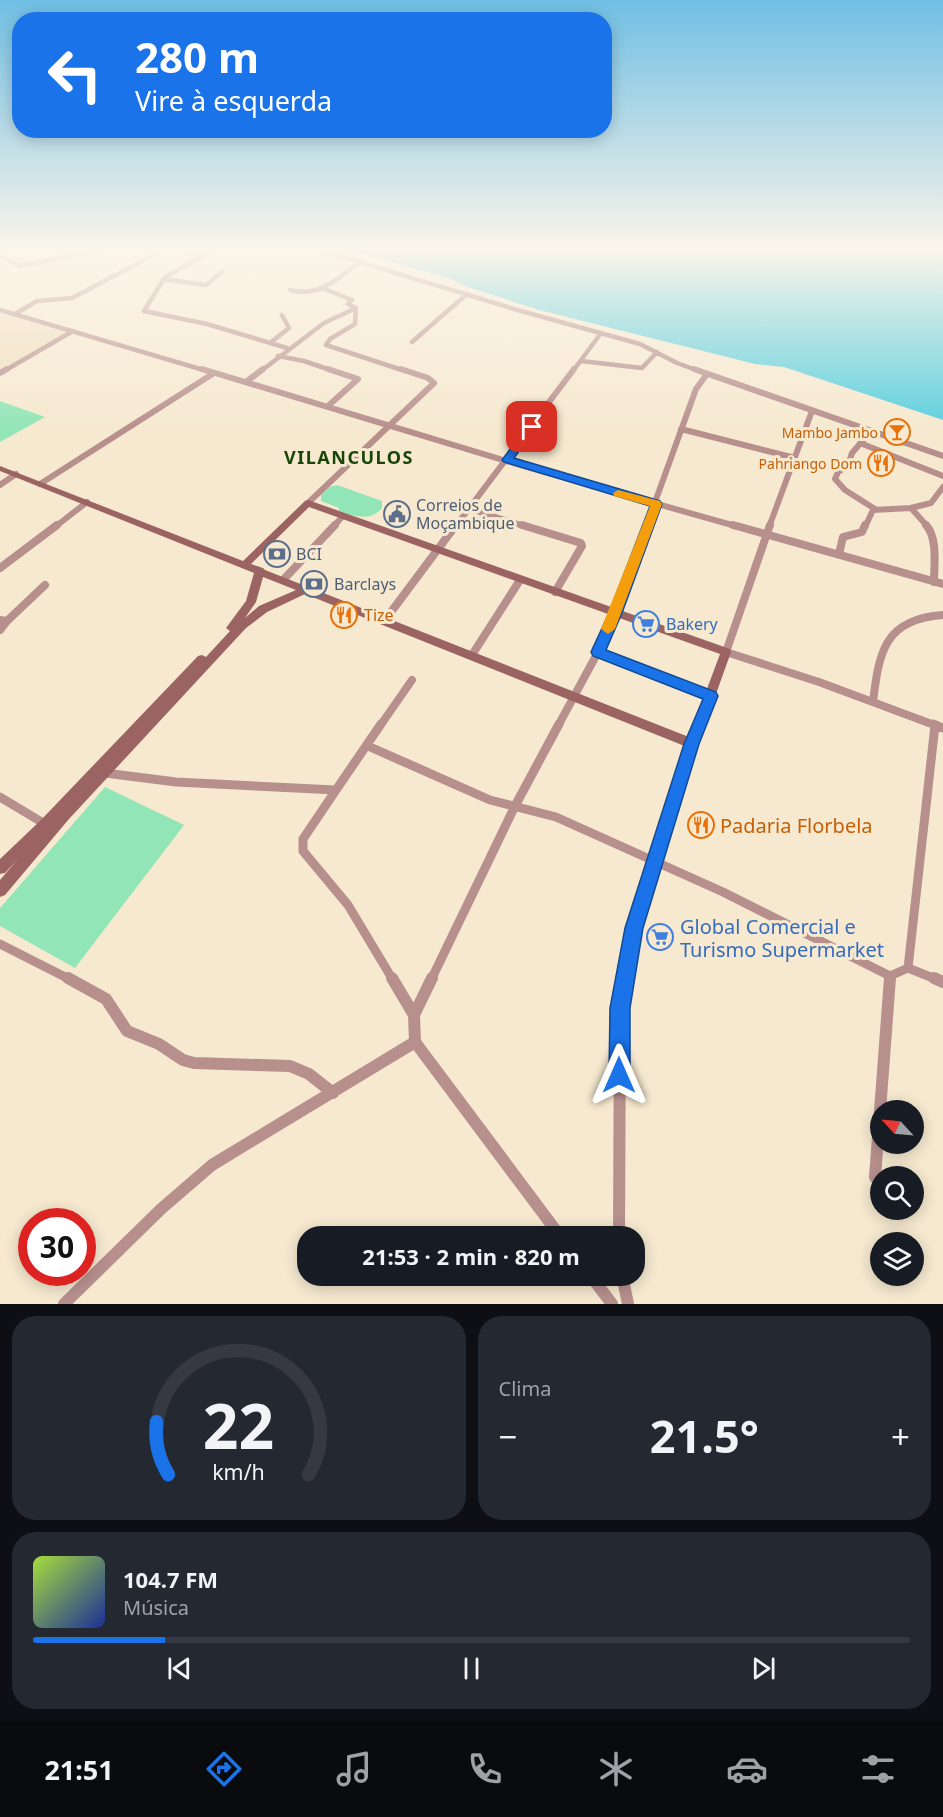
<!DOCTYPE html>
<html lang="pt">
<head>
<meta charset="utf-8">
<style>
	:root { --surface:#171b24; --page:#242831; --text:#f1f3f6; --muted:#9ea1a6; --line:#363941; --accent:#1a73e8 }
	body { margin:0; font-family:"Noto Sans",sans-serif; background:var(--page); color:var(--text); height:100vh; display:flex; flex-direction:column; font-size:22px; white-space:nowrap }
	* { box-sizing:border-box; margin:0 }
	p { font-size:20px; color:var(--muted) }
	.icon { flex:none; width:33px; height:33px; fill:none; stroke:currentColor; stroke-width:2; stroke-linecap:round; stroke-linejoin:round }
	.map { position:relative; height:1304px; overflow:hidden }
	.drawer { display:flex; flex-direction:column; gap:12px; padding:12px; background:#0d0f14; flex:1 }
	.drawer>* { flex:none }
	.guide { position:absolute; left:12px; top:12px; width:600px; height:126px; border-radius:24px; box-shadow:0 3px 15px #0003; background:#1a73e8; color:#fff; overflow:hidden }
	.needle { width:39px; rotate:296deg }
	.fabs { position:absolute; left:870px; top:1100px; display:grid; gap:12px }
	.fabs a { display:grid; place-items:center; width:54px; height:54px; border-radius:50%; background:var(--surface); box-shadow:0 3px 15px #0003; font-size:30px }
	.speed { position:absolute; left:18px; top:1208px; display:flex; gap:12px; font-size:30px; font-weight:700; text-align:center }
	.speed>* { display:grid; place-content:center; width:78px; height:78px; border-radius:50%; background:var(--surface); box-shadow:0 3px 15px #0003; line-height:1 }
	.speed .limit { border:9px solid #d22; background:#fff; color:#111 }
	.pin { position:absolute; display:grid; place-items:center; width:51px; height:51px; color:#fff; margin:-26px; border-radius:12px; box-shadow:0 3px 9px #0006 }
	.me { position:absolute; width:66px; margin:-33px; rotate:0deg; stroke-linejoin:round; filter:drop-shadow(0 0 4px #0008) }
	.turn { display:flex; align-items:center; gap:21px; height:126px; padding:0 24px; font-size:27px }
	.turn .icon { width:78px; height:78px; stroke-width:2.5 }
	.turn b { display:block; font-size:42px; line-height:51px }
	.big { font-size:45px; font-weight:700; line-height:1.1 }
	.drawer .widget { flex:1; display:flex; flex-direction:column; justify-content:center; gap:9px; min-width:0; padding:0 21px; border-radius:24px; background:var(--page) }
	.drawer .dial { align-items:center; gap:0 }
	.dial svg { height:156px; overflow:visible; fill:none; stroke:var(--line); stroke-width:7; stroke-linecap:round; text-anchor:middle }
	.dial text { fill:var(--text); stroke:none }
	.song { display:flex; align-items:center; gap:18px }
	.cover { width:72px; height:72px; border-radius:9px; background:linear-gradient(135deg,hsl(80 70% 55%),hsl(230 70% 35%)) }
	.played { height:6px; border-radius:3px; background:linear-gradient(90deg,var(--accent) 15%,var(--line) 15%) }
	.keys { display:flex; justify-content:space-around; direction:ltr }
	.heat { display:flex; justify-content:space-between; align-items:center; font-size:33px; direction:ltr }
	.drawer .tiles { flex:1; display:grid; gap:12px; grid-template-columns:1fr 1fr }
	.widget:last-child { grid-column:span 2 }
	.trip { position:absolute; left:297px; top:1226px; width:348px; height:60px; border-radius:24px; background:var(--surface); box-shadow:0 3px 15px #0003; font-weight:700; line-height:60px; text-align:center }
	.tab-bar { display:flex; height:96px; justify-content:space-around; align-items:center; background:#090b0e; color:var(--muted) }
	.tab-bar .icon { width:42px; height:42px }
	.tab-bar .selected { color:var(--accent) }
	.tab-bar b { font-size:27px; color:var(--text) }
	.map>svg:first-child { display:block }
	.built { fill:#f0dfbf }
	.green { fill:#92e5b7 }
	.water { fill:#5dcfde }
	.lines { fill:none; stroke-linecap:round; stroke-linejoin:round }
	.minor-far4 { stroke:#b7908e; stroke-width:4.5 }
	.minor-far3 { stroke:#b7908e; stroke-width:6 }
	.minor-far2 { stroke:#b7908e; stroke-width:8 }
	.minor-far1 { stroke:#b7908e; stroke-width:9 }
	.minor { stroke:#b7908e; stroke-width:12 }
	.secondary { fill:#9b6462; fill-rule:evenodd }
	.route { fill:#1a73e8; stroke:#114b97; stroke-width:1.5 }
	.slow { fill:#f59e0b }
	.labels { text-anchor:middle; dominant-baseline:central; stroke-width:6; stroke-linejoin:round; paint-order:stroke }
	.far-food-label { font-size:14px; fill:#c56008; stroke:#f6e9d0; text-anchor:end }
	.service-label { font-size:16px; fill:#4e5e75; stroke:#f6e9d0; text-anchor:start }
	.food-label { font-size:16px; fill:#c56008; stroke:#f6e9d0; text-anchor:start }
	.shop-label { font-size:16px; fill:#366cbe; stroke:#f6e9d0; text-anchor:start }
	.far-district-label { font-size:18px; font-weight:bold; letter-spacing:1.5px; fill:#1a4509; stroke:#f6e9d0 }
	.near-food-label { font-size:20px; fill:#c56008; stroke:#f6e9d0; text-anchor:start }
	.near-shop-label { font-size:20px; fill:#366cbe; stroke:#f6e9d0; text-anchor:start }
</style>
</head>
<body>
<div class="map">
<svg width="943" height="1304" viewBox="0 0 943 1304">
	<rect width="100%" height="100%" fill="#f6e9d0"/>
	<path class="built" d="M0,312l67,20 -67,38z"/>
	<path class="green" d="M0,401l45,16 -45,25z
		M337,485l45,16v7c-11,14 -28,8 -43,3v-3l-18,-7v-6l9,-8z
		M105,787l79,38 -109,143 -75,-42v-18z"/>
	<path class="water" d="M342,248h601v172l-159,-53 -29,-3 -216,-54 -71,-23 -16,-8z"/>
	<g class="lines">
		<path class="minor-far4" d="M217,248l-52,29 -21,34 63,13 80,24
			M313,248l208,63 119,33 37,19 22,8
			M0,256l20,10 94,-18
			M163,279l43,6 16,-13
			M322,288l30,12 -4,4 8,4
			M290,290c31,8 47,-12 72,-29
			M356,308l-1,16 -25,15 -4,6 79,26
			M0,310l207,61
			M15,314l22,-13 35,-3 95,-50 39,7
			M412,342l55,-48
			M270,343l19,-15 -7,-13
			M278,356l26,5 29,10
			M581,361l61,7 15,-16
			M4,371l69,-40
			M261,371l63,-48 32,-15
			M573,371l28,-38"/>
		<path class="minor-far3" d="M202,369l321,97 216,61
			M694,369l249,87
			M0,373l7,-4
			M246,382l17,-13
			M328,406l30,-27 -30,-10
			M681,429l114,29
			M871,431l-19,22 -4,13 -10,6 -3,7 10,11 30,19
			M860,443l83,33
			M40,484l174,-111
			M0,485l16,-11
			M308,503l126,-120 -6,-5 -27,-9
			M911,508l17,19
			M470,509l57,18
			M55,527l32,-25
			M333,527l10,-11
			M455,527l119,-158
			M646,527l50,-138 11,-15
			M769,527l43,-116
			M865,527l8,-17 38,-2 20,-5 12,-16"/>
		<path class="minor-far2" d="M522,525l59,18 1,3 -27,46
			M733,525l210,59
			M770,525l-44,127 93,30 118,44
			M926,525c12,13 8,41 8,57
			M839,554l4,-17 19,-5 3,-7
			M0,568l57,-43
			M284,579l51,-54
			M0,620l7,1 -7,9
			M385,620l71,-95
			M7,621l38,-36
			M598,652l113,44
			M472,655l48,-75
			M873,702c6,-51 12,-83 70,-87
			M380,726l32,-46
			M558,726l40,-74 17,-39 32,-88"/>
		<path class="minor-far1" d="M933,724l10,4
			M368,746l122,54 66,17 167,75 167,84 18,-8 30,12
			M105,773l71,9 160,8 45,-66
			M336,790l-33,49v12l45,54 45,75
			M0,797l45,27
			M0,944l71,36
			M908,968l27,-243
			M431,980l84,-174 44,-82
			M625,980l9,-52 58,-184
			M890,980v-4"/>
		<path class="minor" d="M68,978l38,21 21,32 32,13 24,16 11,3 96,3 19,8 24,19
			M392,978l22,37
			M432,978l-18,37 1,27 145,194
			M934,978l9,4
			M875,1177l15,-199
			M619,1236l1,-228 5,-30
			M590,1275l22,29
			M622,1275l6,29
			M64,1304l97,-95 51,-44 203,-123"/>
		<path class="secondary" d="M0,466l243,95 62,-60 3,-1 422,149 1,3 -33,92 -2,4 -4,1 -387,-155 -38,18 -21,16 -177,191 -64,76 -5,2v-17l18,-21 -13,14 -5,1v-15l41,-39 157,-164 4,-1 4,2 24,-26 -4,-3 20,-27 8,-28 -254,-102zM309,507l411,147 -31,83 -424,-167 -2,-2 -12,-4zM263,577l33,13 -37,16 -14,12 11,-16z"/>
	</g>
	<linearGradient id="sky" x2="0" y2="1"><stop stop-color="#70bfe4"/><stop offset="0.58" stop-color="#fbf5ea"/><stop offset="1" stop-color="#fbf5ea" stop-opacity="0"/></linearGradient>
	<rect width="943" height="430" fill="url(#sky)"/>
	<path class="route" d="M528,425l9,2 -23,31 146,43 2,3 -40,109 -16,37 110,42 2,4 -19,48 -56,184 -13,80v67l-3,7 -8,3 -7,-3 -3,-7 1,-67 15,-80 59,-184 19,-45 -110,-43 -2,-4 18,-39 41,-107 -146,-44 -2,-2z"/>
	<path class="slow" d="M618,490l42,11 2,3 -47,125 -7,5 -7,-5 49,-123 -36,-10 -1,-3z"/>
	<defs>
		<symbol id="bar-ring" viewBox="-11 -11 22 22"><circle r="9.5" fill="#f6e9d0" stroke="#e8710a" stroke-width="1.5"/><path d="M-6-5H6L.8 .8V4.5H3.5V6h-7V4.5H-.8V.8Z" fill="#e8710a"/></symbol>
		<symbol id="restaurant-ring" viewBox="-11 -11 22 22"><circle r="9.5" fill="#f6e9d0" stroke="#e8710a" stroke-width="1.5"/><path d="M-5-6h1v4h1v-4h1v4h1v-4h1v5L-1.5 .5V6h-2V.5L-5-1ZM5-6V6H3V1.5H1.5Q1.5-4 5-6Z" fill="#e8710a"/></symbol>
		<symbol id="civic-ring" viewBox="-11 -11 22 22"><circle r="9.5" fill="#f6e9d0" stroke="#5c6f8a" stroke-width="1.5"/><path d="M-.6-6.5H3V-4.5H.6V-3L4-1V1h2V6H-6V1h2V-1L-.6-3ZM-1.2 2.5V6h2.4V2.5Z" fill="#5c6f8a"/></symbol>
		<symbol id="bank-ring" viewBox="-11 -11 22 22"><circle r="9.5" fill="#f6e9d0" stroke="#5c6f8a" stroke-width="1.5"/><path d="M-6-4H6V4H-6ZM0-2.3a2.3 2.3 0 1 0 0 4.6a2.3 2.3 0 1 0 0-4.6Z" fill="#5c6f8a"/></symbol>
		<symbol id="supermarket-ring" viewBox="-11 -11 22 22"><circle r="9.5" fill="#f6e9d0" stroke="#3f7fe0" stroke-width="1.5"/><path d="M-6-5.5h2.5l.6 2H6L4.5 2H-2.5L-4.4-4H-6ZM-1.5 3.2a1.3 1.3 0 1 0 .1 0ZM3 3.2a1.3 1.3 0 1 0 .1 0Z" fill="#3f7fe0"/></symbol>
	</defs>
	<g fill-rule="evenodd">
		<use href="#bar-ring" x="882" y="417" width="30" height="30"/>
		<use href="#restaurant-ring" x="866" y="448" width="30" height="30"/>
		<use href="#civic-ring" x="382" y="499" width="30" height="30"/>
		<use href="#bank-ring" x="262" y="539" width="30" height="30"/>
		<use href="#bank-ring" x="299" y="569" width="30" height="30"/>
		<use href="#restaurant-ring" x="329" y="600" width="30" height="30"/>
		<use href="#supermarket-ring" x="631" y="609" width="30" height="30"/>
		<use href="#restaurant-ring" x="686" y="810" width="30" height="30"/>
		<use href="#supermarket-ring" x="645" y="922" width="30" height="30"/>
	</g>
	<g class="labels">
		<g class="far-food-label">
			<text x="878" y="432">Mambo Jambo</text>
			<text x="862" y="463">Pahriango Dom</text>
		</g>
		<g class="service-label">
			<text x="416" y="505">Correios de<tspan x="416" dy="18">Moçambique</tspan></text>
			<text x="296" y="554">BCI</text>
			<text x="334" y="584">Barclays</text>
		</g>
		<g class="food-label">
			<text x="364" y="615">Tize</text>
		</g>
		<g class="shop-label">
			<text x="666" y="624">Bakery</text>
		</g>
		<g class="far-district-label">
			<text x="349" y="457">VILANCULOS</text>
		</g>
		<g class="near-food-label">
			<text x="720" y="825">Padaria Florbela</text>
		</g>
		<g class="near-shop-label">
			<text x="680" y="926">Global Comercial e<tspan x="680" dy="23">Turismo Supermarket</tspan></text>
		</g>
	</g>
</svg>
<div class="fabs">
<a><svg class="needle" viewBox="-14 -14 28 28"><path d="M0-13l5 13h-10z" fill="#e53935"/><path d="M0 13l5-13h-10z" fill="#9ea1a6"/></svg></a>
<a><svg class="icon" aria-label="search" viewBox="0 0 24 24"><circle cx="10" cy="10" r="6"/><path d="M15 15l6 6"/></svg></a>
<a><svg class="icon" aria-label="layers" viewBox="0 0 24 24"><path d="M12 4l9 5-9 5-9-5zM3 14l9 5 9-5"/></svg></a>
</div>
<div class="speed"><div class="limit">30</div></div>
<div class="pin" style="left:532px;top:427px;background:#d93025"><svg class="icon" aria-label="arrive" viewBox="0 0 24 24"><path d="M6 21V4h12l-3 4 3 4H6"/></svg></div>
<svg class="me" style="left:619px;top:1075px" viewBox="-20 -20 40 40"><path d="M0-17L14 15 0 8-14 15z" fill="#1a73e8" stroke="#fff" stroke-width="4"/></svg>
<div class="trip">21:53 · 2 min · 820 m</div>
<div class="guide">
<div class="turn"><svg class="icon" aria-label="left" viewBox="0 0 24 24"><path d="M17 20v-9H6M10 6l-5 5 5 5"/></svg><div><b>280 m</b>Vire à esquerda</div></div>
</div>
</div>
<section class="drawer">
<div class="tiles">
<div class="widget dial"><svg viewBox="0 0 100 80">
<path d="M14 69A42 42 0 1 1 86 69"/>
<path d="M14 69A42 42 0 0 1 8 42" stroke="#1a73e8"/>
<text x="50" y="56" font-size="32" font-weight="700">22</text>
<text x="50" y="72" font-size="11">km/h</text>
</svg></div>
<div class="widget"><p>Clima</p>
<div class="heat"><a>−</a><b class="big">21.5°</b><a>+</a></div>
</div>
<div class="widget">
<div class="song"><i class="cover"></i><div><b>104.7 FM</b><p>Música</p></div></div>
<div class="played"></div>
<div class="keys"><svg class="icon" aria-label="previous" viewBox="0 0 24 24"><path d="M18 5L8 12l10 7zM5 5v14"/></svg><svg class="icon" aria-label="pause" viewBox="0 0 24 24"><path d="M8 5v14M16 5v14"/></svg><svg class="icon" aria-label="next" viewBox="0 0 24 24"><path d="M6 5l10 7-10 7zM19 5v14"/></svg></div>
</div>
</div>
</section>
<nav class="tab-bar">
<b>21:51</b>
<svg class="icon selected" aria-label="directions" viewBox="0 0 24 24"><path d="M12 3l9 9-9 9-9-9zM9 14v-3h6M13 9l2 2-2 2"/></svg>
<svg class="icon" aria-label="music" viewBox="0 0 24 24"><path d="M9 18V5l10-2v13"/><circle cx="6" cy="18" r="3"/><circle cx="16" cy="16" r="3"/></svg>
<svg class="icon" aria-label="phone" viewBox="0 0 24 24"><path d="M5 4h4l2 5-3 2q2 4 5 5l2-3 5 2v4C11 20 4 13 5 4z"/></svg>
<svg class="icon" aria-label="climate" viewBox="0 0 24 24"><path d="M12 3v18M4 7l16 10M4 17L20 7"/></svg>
<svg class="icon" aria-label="car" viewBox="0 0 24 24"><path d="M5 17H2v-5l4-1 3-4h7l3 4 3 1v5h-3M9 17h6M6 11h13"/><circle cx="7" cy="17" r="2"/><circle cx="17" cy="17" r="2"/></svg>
<svg class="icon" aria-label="filters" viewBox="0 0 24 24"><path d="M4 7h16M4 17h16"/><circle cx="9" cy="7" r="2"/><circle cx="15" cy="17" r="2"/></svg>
</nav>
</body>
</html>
